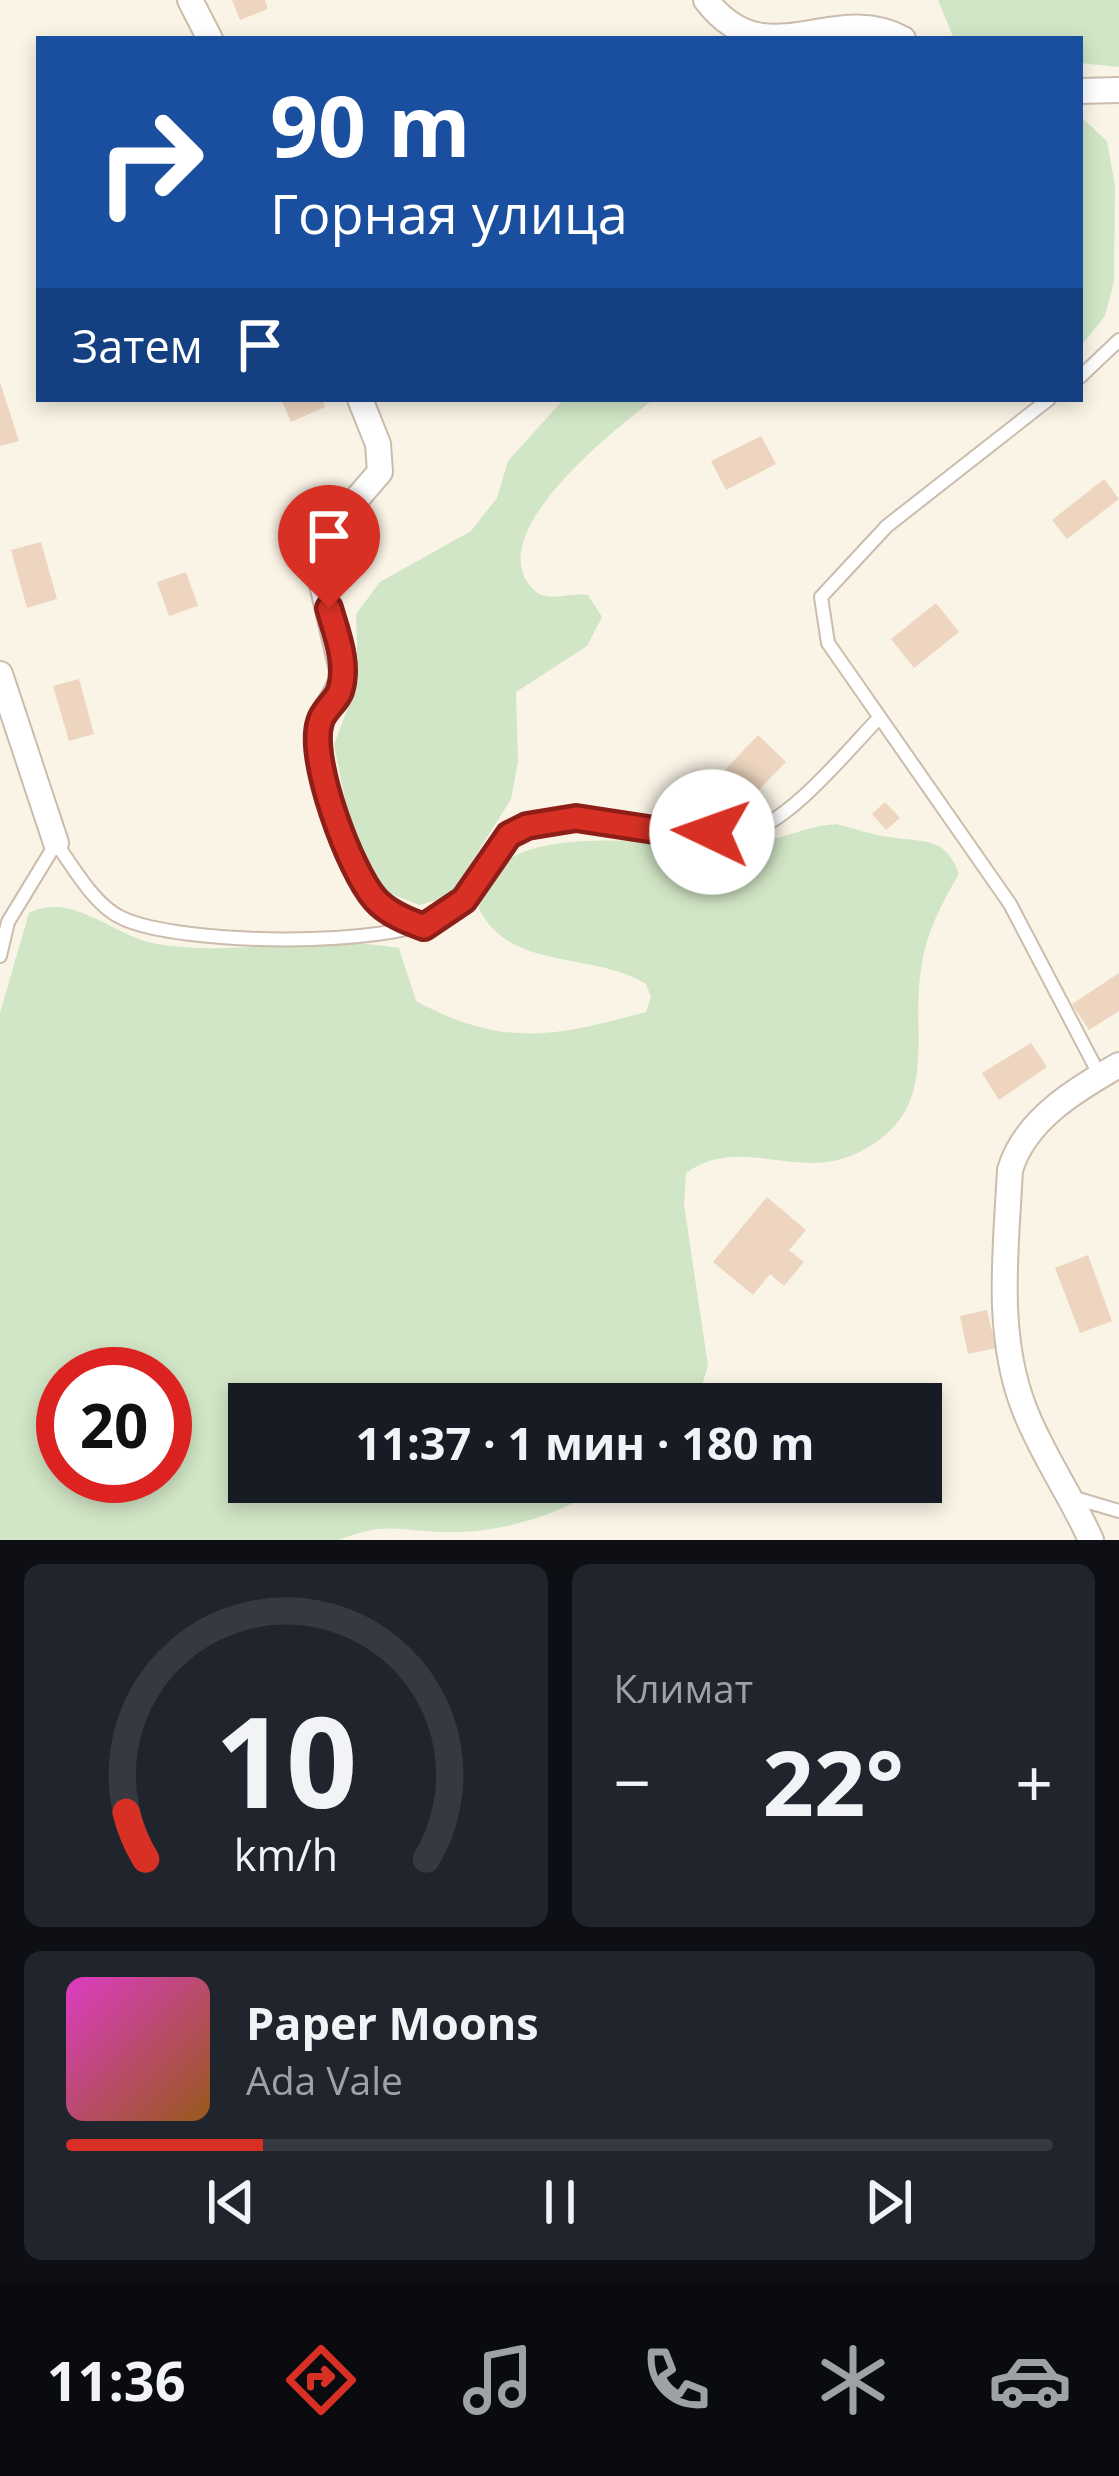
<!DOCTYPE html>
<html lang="ru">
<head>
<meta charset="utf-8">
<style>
	:root { --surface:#171b24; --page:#20242c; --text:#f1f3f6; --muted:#9ea1a6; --line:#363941; --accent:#d93025 }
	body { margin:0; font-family:"Open Sans",sans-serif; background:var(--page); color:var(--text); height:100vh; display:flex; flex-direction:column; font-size:45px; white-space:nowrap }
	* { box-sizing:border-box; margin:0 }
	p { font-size:39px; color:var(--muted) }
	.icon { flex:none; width:66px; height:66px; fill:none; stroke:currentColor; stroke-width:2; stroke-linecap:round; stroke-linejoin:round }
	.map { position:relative; height:1540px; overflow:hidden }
	.side { display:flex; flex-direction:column; gap:24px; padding:24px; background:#0d0f14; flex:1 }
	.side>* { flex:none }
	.top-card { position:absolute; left:36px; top:36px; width:1047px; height:366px; border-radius:0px; box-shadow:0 6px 18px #0003; background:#1a4fa0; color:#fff; overflow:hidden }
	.speed { position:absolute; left:36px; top:1347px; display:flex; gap:24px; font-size:60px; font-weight:700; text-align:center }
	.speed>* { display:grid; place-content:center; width:156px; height:156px; border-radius:50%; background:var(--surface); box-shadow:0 6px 18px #0003; line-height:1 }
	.speed .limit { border:18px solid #d22; background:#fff; color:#111 }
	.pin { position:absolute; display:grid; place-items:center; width:102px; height:102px; color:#fff; margin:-123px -51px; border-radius:50% 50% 50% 0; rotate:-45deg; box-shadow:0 0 12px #0007 }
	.pin .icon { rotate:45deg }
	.me { position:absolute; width:132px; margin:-66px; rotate:273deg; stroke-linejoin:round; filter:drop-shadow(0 0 9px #0008) }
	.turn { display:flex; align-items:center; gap:42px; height:252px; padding:0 36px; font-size:54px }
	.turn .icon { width:156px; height:156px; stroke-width:2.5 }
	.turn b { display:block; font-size:84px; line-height:102px }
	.then { display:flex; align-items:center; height:114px; padding:0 36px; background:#0003; gap:24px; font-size:45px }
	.big { font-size:90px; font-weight:700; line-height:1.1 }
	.side .tile { flex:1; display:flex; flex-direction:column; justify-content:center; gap:18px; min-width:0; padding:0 42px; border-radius:18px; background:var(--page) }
	.side .dial { align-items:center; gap:0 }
	.dial svg { height:312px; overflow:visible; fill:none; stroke:var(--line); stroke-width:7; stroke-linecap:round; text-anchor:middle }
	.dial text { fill:var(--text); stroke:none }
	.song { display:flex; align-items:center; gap:36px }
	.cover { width:144px; height:144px; border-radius:18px; background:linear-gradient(135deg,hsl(310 70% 55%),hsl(30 70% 35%)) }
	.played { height:12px; border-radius:6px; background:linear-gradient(90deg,var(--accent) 20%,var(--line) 20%) }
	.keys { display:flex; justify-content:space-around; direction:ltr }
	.heat { display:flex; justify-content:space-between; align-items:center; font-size:66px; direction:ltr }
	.side .tiles { flex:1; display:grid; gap:24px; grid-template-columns:1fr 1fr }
	.tile:last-child { grid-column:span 2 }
	.trip { position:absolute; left:228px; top:1383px; width:714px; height:120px; border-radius:0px; background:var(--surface); box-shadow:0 6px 18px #0003; font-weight:700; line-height:120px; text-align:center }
	.dock { display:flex; height:192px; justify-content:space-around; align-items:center; background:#090b0e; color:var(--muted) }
	.dock .icon { width:84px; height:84px }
	.dock .current { color:var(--accent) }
	.dock b { font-size:54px; color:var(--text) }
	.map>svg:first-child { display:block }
	.green { fill:#d1e6c6; fill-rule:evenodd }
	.building { fill:#edd5c0 }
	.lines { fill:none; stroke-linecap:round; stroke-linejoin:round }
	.service-casing { stroke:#cbbcad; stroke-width:16 }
	.minor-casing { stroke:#cbbcad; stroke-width:28 }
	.service { stroke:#fff; stroke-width:12 }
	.minor { stroke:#fff; stroke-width:24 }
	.route-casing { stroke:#8d1f18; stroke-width:30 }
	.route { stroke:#d93025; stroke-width:21 }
</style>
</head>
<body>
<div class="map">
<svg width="1119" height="1540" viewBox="0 0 1119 1540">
	<rect width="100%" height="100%" fill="#faf4e6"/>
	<path class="green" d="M938,0h181v67l-39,-4v-24h-126z
		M1080,116l27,25 8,45 -1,95 -9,35 -25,31z
		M564,399h90c-36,28 -177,136 -120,191 14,14 37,1 54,5l14,22 -15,29 -71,46 2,70 -7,37 -61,98 -31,8 -35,-14 -30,-47 -20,-99 24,-65 -2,-66 24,-32 91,-51 26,-33 11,-37z
		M836,824c20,5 40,12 60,14 33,4 50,1 63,36 -18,30 -33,60 -38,94 -11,74 22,145 -66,186 -58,27 -116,-20 -169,19l-2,31 24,162 -12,38h-447v78h360c-46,33 -113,53 -169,50 -45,-2 -57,-10 -101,8h-339v-527l29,-100c44,-22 83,23 128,31 80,13 162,-10 242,4l17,53c87,47 138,36 230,11l5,-15 -5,-13c-53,-33 -135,-12 -167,-75 5,-97 176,-61 238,-66 18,-1 39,1 56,-4 23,-6 39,-13 63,-15zM63,1374h102v102h-102z"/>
	<path class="building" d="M232,0h33l3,9 -28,11z
		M0,382l19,59 -19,5z
		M281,399h41l3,8 -34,15z
		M761,436l15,28 -50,26 -15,-29z
		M1104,479l15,20 -52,40 -15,-19z
		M41,542l16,57 -30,9 -16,-58z
		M186,572l12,34 -29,10 -12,-34z
		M936,603l23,29 -45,36 -23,-29z
		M79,679l15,55 -25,7 -16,-55z
		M758,735l28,27 -35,36 -27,-27z
		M885,802l15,16 -14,12 -14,-16z
		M1119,973v38l-30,19 -17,-26z
		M1031,1043l16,24 -48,33 -17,-27z
		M767,1197l39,33 -17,20 15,12 -20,24 -14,-12 -17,21 -40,-33z
		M1088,1255l24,66 -32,12 -25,-65z
		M987,1310l9,38 -28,6 -8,-38z"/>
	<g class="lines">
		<defs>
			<path id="service" d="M1080,377l39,-37
				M1049,399l-162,127 -66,71 7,46 182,261 90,172
				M0,956l8,-34 48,-79c17,24 39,63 66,75 56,27 270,31 322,-3 37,-23 44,-75 86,-90 33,-12 66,-4 99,1 37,6 82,14 118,6 42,-9 101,-82 131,-113
				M1075,1498l44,13"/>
			<path id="minor" d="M190,0l20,39
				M706,0c60,79 127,0 197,39
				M1080,91l39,-1
				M360,399l18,45 2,28 -57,66 -6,24 26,113c-4,20 -19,31 -23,49 -9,39 29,146 55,176 12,13 32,21 48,27
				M0,674l56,169
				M1091,1540c-20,-45 -49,-85 -67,-132 -29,-75 -18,-159 -14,-238 15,-50 65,-80 109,-105"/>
		</defs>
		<use href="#service" class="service-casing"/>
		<use href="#minor" class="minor-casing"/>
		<use href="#service" class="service"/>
		<use href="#minor" class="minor"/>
	</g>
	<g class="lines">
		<defs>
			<path id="route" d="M329,608c7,25 20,56 11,83 -4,11 -17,19 -20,31 -12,36 30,149 55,177 12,14 32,22 49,28l40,-27 45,-65 18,-9 49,-8 98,15 38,-1"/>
		</defs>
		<use href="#route" class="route-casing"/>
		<use href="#route" class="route"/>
	</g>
</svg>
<div class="speed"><div class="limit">20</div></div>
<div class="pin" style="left:329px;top:608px;background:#d93025"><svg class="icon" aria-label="arrive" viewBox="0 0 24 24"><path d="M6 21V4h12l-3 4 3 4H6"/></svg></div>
<svg class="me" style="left:712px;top:832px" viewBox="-20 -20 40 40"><circle r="19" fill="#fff"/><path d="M0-13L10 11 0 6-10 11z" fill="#d93025"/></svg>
<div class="trip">11:37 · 1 мин · 180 m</div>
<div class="top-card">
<div class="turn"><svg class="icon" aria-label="right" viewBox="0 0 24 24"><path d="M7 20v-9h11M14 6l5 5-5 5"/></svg><div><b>90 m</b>Горная улица</div></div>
<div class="then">Затем<svg class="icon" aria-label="arrive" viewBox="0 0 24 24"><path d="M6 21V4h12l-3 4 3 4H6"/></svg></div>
</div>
</div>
<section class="side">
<div class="tiles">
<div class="tile dial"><svg viewBox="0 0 100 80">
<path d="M14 69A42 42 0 1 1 86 69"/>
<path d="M14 69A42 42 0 0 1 9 57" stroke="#d93025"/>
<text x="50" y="56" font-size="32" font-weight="700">10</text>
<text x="50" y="72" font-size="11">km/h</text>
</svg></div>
<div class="tile"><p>Климат</p>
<div class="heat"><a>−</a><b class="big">22°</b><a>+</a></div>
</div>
<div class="tile">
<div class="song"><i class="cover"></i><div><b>Paper Moons</b><p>Ada Vale</p></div></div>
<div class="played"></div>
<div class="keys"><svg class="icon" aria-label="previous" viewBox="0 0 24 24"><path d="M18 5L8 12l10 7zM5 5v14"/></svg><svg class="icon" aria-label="pause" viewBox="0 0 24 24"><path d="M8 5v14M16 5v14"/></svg><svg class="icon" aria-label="next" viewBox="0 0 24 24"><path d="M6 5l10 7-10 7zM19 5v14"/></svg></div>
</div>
</div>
</section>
<nav class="dock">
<b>11:36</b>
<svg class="icon current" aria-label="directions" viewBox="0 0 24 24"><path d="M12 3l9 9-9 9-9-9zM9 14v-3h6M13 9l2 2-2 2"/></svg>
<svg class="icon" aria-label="music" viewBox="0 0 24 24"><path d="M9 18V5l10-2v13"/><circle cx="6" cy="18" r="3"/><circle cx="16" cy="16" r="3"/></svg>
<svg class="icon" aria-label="phone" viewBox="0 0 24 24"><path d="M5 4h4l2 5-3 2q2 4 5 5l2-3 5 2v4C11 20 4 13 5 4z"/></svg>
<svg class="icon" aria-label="climate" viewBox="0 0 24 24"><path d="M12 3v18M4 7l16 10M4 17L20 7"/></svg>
<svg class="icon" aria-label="car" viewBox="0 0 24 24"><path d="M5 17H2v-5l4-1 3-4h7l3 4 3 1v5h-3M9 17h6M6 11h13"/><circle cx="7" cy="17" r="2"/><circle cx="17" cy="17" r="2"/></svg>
</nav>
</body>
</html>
